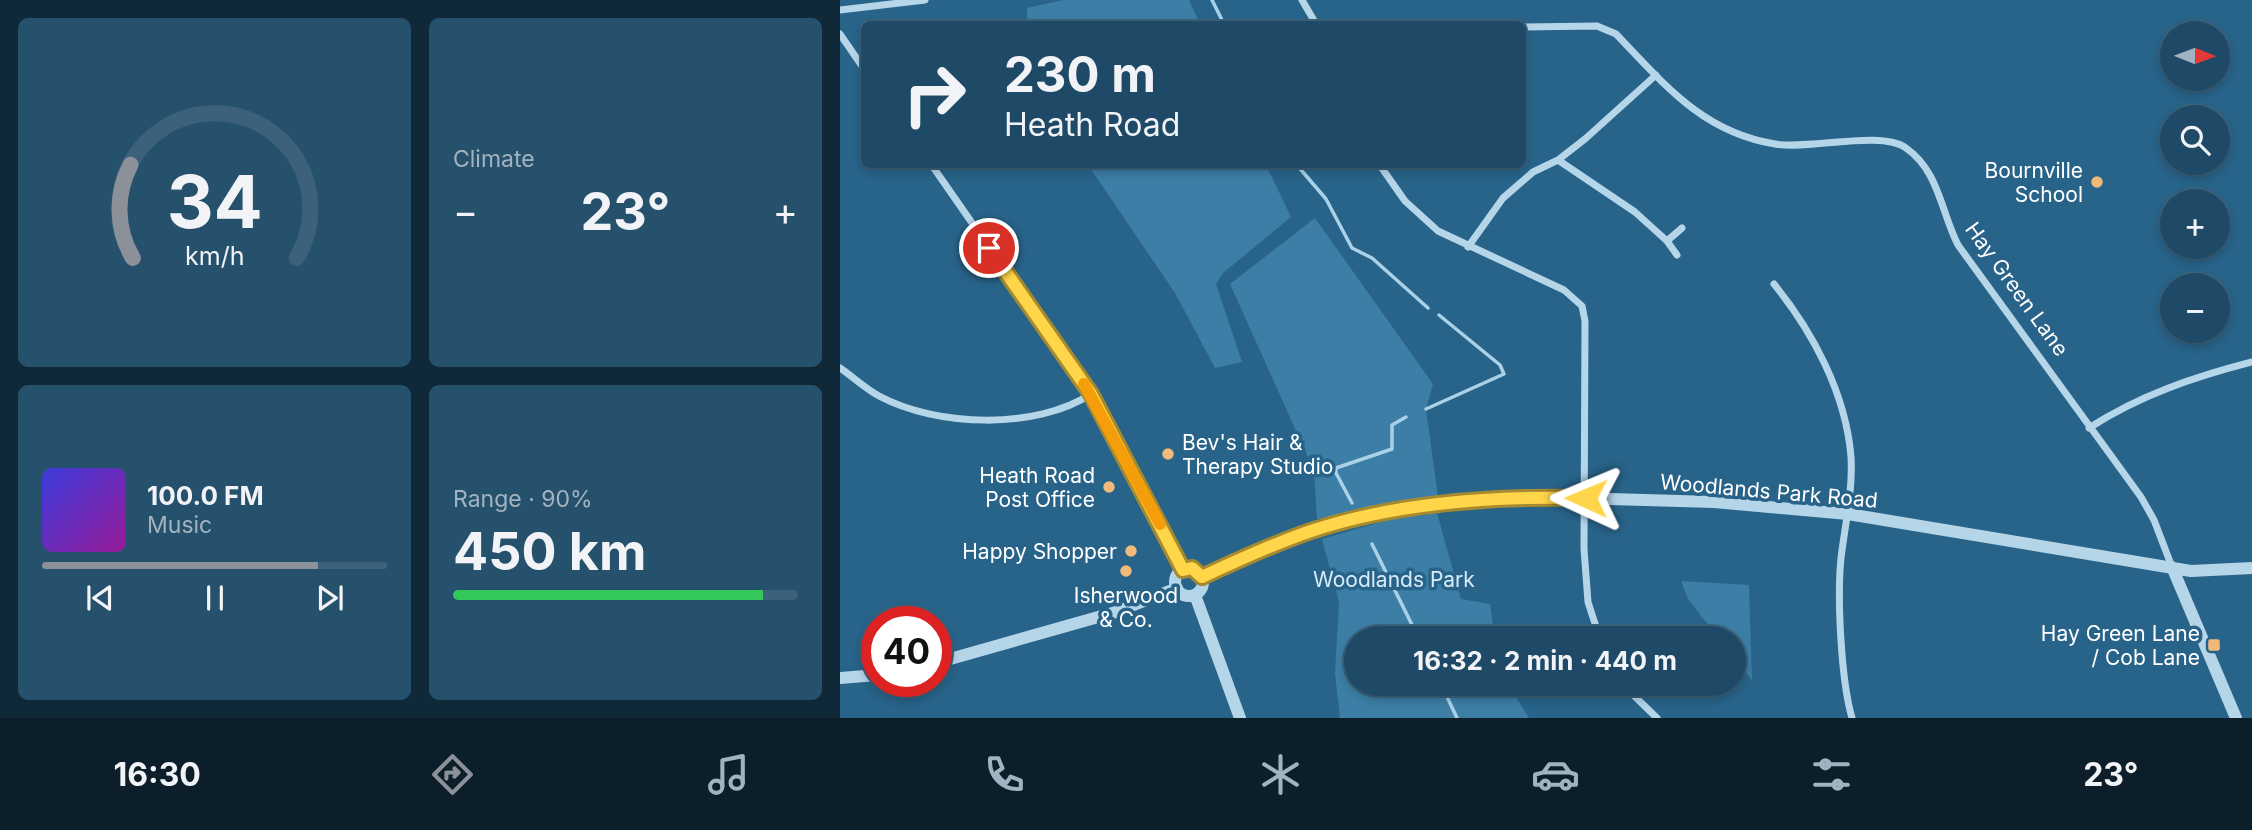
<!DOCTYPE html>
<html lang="en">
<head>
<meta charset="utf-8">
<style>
	:root { --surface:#1e4a67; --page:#26516d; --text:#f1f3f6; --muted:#a1b3c0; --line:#3c627b; --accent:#8c9099 }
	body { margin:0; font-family:Inter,sans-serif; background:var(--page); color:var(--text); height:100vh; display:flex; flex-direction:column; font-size:26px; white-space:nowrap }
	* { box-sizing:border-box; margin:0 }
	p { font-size:23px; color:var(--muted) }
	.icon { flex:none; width:38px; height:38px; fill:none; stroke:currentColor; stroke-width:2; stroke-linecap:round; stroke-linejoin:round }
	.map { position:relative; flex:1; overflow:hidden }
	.details { display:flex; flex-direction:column; gap:18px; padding:18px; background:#102939; width:840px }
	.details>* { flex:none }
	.banner { position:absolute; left:21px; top:21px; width:665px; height:147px; border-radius:10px; box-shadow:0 4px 10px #0003,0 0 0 2px var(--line); background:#1e4a67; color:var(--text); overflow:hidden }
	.needle { width:46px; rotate:91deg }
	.controls { position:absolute; left:1320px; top:21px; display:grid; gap:14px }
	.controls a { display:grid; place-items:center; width:70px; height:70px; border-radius:50%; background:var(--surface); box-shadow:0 4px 10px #0003,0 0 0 2px var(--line); font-size:35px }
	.speed { position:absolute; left:21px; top:606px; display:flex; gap:14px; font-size:35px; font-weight:700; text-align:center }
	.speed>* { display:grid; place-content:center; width:91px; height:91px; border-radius:50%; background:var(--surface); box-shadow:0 4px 10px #0003,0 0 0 2px var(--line); line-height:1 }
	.speed .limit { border:10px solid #d22; background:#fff; color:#111 }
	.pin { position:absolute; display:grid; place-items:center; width:60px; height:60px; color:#fff; margin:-30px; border:4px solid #fff; border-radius:50%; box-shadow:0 2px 7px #0007 }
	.me { position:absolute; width:77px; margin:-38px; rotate:271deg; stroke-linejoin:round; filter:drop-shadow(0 0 5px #0008) }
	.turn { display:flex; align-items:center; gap:24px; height:147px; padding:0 28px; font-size:32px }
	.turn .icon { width:91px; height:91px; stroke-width:2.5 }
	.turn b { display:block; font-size:49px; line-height:60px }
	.big { font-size:52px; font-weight:700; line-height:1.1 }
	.details .tile { flex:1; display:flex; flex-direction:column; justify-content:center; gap:10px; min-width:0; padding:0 24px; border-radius:10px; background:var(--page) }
	.details .dial { align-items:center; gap:0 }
	.dial svg { height:182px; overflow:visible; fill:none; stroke:var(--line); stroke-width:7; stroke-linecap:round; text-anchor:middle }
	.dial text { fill:var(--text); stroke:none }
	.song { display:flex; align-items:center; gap:21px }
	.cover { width:84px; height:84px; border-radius:10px; background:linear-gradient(135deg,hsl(240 70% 55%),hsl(300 70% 35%)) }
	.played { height:7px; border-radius:4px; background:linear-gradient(90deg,var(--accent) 80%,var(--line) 80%) }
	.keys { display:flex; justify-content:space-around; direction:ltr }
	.heat { display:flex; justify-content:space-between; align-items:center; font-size:38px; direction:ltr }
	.charge { height:10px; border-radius:5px; background:linear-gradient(90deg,#34c759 90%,var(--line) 0) }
	.details .tiles { flex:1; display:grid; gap:18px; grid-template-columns:repeat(2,1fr) }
	.trip { position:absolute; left:504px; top:626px; width:402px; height:70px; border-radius:35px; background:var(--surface); box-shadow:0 4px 10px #0003,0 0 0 2px var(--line); font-weight:700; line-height:70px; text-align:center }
	.tab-bar { display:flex; height:112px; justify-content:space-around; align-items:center; background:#0c1e29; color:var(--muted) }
	.tab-bar .icon { width:49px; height:49px }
	.tab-bar .current { color:var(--accent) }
	.tab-bar b { font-size:32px; color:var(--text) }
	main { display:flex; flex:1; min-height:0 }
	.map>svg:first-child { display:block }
	.green { fill:#3c7ea5 }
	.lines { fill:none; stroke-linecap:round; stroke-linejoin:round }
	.stream { stroke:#a9d2e9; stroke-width:3.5 }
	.minor { stroke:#b5d5e9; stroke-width:7 }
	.tertiary { stroke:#b5d5e9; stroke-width:12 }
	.route-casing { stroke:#a68a30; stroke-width:18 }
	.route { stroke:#ffd54a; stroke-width:12 }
	.slow { stroke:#f59e0b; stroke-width:12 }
	.poi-dot { fill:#f1ba7b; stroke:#286389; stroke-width:2.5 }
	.labels { text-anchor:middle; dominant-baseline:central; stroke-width:7; stroke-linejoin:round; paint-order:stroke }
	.poi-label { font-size:21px; fill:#fff; stroke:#286389; text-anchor:end }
	.street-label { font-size:21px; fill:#fff; stroke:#286389 }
	.park-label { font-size:21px; fill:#d8ecf7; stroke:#286389 }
</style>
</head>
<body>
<main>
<section class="details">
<div class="tiles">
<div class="tile dial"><svg viewBox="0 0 100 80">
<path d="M14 69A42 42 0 1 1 86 69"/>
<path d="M14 69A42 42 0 0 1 13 28" stroke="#8c9099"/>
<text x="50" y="56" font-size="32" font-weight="700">34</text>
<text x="50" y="72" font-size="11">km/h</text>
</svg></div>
<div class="tile"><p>Climate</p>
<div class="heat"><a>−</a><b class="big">23°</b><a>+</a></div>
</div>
<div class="tile">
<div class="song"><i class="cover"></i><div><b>100.0 FM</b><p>Music</p></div></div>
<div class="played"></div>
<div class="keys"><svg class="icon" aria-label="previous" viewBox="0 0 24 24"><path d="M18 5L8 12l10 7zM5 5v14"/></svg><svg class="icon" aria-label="pause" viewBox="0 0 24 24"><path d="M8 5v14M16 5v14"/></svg><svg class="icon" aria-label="next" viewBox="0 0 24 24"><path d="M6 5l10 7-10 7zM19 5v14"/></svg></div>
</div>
<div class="tile"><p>Range · 90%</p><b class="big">450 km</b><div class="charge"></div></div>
</div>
</section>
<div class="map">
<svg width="1412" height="718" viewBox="0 0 1412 718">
	<rect width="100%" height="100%" fill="#286389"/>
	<path class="green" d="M223,0h126l11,24h-173v-16z
		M248,165h178l25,52 -68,56 -7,11 26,78 -27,6 -40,-75z
		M475,218l118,166 -7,25 12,88 -121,22 -3,-48 -84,-187z
		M597,513l24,86 29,5 5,35h-139v45h152l21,34h-189l-5,-45 4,-71 -17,-63 66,-19z
		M841,581l68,4 3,95 -18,-22v-19h-15l-31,-40z"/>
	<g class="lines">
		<path class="stream" d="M372,0l12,24
			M456,164l30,35 26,49 20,10 56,50
			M586,409l78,-35 -4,-9 -61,-50
			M512,503l-16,-30v-5l56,-19v-24l14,-8
			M532,544l47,95
			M601,684l16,34"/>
		<path class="minor" d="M462,0l14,24
			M0,10l85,-10
			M682,27l75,-1 19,8c48,50 86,98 159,110 34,6 106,-14 131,4 33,23 35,64 52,97l183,252 13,23 18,47
			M0,34l24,35
			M718,160l77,52 32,29 15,-13
			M91,164l160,230 92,176
			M539,164l26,37 33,30 126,59 18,16 3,15 -1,228 4,53 12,37
			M827,241l10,14
			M628,247l35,-49 30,-26 25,-12 27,-21 71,-64
			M934,284c39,48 72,110 77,173 2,34 -6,68 -10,101 -4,40 0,122 11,160
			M0,368c13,9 26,21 39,28 58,31 157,34 212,-2
			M1249,428c51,-33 105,-51 163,-66
			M782,684l35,34"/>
		<path class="tertiary" d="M1332,567l64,151
			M335 582a14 14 0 1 1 28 0a14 14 0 1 1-28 0Z
			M363,577l24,-13 87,-34 71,-17 88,-13 67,-3 174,5 134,12 343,57 61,-3
			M355,595l45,123
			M96,663l180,-51 61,-24
			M0,678l37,-3"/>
	</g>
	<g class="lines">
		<defs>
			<path id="route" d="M149,248l102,146 92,176 9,-2 10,9c36,-17 71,-33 109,-46 87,-29 184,-35 275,-33"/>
		</defs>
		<use href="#route" class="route-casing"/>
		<use href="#route" class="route"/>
		<path class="slow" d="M244,384l76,140"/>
	</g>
	<g class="poi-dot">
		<circle cx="1257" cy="182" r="7"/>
		<circle cx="328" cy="454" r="7"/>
		<circle cx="269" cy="487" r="7"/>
		<circle cx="291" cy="551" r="7"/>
		<circle cx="286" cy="571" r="7"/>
		<rect x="1367" y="638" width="14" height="14" rx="3.5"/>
	</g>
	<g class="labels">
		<g class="poi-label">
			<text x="1243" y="170">Bournville<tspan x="1243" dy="24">School</tspan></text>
			<text x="342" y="442" text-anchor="start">Bev's Hair &amp;<tspan x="342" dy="24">Therapy Studio</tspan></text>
			<text x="255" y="475">Heath Road<tspan x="255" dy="24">Post Office</tspan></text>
			<text x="277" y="551">Happy Shopper</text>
			<text x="286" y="595" text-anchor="middle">Isherwood<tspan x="286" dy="24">&amp; Co.</tspan></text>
			<text x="1360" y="633">Hay Green Lane<tspan x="1360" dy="24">/ Cob Lane</tspan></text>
		</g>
		<g class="street-label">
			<text transform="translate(1177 289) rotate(54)">Hay Green Lane</text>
			<text transform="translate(929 491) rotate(5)">Woodlands Park Road</text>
		</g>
		<g class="park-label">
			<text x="554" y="579">Woodlands Park</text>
		</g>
	</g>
</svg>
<div class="controls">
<a><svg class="needle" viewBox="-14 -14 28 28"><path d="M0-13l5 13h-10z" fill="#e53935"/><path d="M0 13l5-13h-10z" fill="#a1b3c0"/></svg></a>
<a><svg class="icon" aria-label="search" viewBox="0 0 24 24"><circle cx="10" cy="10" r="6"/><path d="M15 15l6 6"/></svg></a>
<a>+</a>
<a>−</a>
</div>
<div class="speed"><div class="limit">40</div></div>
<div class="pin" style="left:149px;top:248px;background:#d93025"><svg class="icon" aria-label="arrive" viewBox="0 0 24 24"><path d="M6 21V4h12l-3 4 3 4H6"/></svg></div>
<svg class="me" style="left:746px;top:498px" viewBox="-20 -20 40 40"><path d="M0-17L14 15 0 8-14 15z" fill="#ffd54a" stroke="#fff" stroke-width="4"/></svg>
<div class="trip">16:32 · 2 min · 440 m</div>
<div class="banner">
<div class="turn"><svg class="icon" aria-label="right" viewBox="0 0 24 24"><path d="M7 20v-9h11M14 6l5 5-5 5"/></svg><div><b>230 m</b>Heath Road</div></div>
</div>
</div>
</main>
<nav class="tab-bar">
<b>16:30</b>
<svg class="icon current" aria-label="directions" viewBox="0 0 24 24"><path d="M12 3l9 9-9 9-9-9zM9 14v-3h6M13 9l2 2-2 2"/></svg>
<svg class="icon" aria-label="music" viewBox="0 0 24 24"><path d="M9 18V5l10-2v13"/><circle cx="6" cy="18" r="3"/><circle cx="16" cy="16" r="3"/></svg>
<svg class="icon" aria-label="phone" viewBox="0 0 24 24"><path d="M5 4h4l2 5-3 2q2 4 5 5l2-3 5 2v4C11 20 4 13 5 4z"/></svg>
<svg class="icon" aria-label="climate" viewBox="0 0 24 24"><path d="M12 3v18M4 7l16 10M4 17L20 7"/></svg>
<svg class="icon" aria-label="car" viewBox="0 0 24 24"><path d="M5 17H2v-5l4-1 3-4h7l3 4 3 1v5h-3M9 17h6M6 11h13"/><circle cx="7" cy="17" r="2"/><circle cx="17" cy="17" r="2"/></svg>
<svg class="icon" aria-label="filters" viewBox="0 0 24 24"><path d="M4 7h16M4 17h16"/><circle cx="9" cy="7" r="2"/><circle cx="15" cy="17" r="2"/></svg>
<b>23°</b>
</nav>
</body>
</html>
